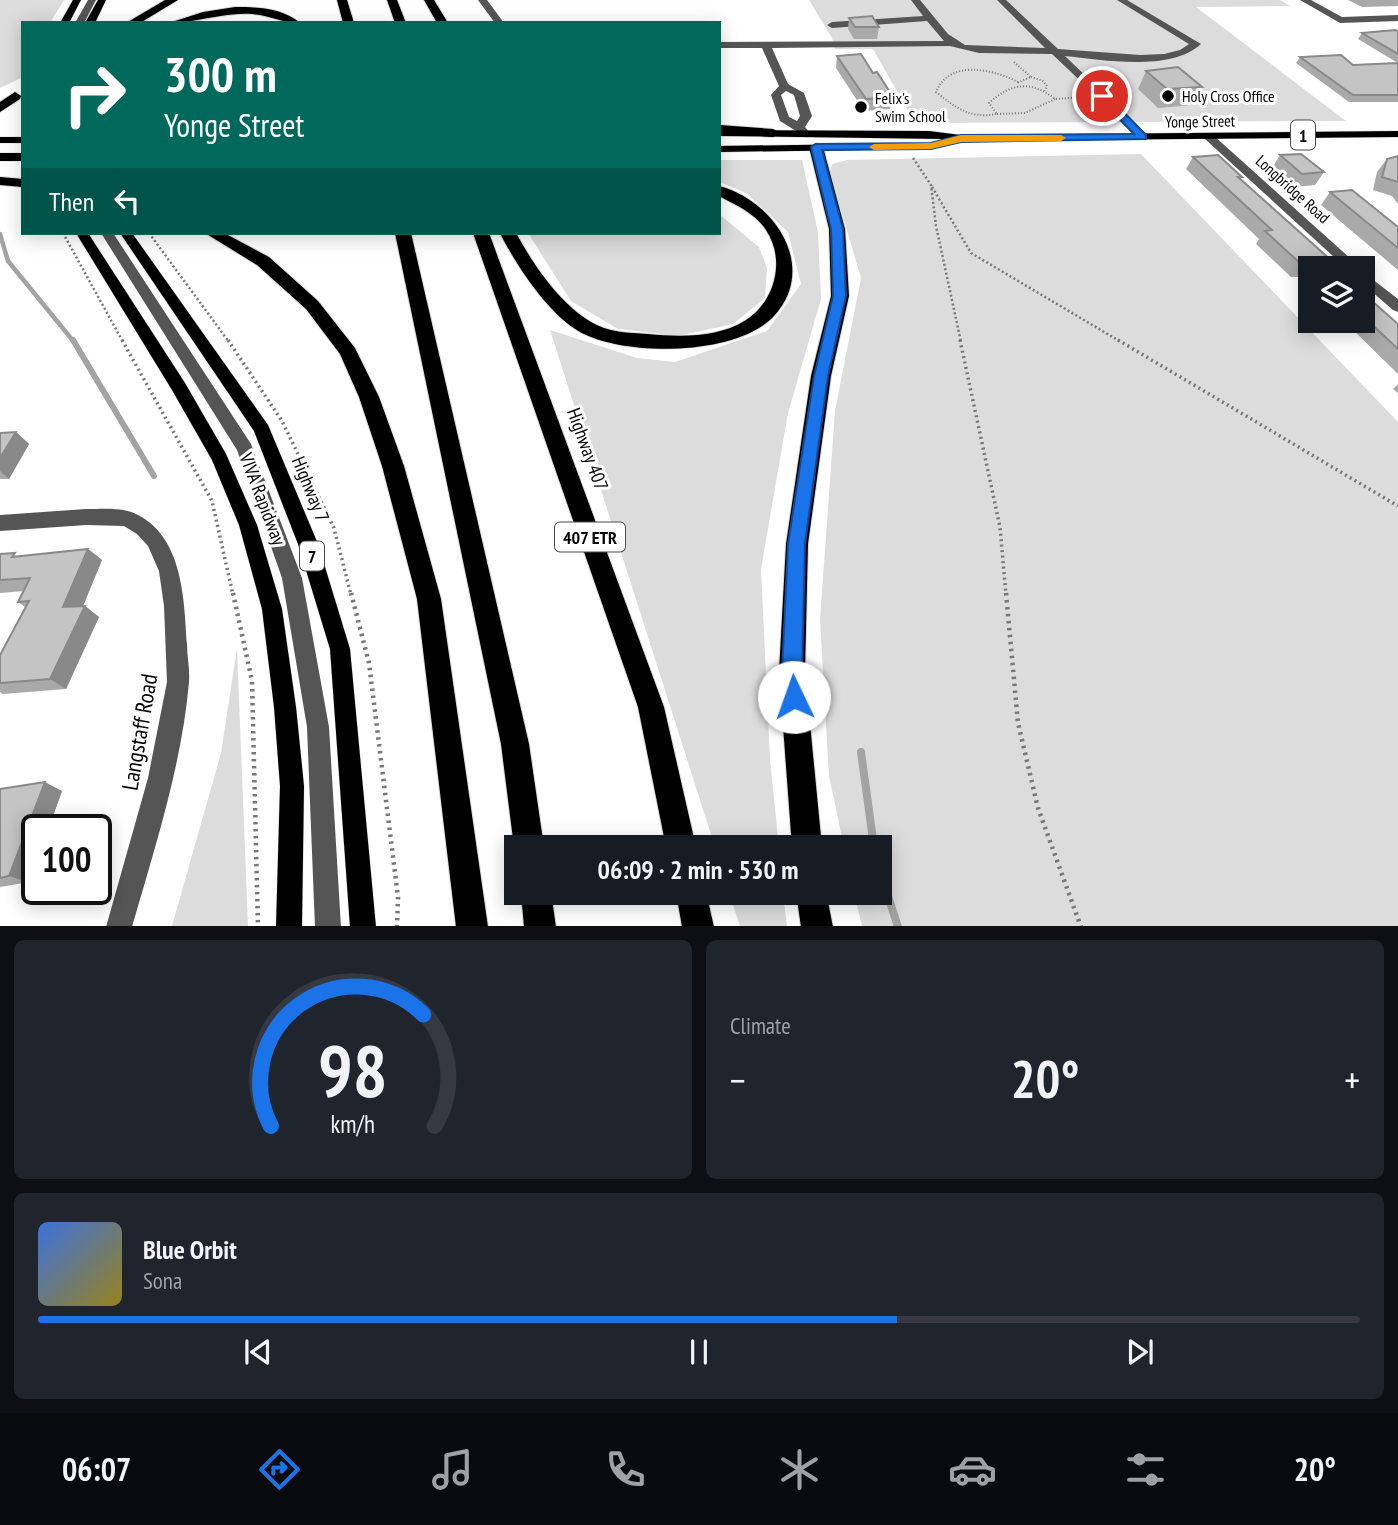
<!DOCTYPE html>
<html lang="en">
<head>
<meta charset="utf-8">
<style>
	:root { --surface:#171b24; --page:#20242c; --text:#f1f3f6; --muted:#9ea1a6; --line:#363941; --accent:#1a73e8 }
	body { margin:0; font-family:"PT Sans Narrow",sans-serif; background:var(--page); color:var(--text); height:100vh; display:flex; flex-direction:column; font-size:26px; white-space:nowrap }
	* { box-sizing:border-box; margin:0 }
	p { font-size:23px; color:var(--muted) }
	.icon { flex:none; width:38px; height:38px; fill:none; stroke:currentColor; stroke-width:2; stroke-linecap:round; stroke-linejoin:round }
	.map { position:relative; height:926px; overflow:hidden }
	.sheet { display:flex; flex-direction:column; gap:14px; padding:14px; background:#0d0f14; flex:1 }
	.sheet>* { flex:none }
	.top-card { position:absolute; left:21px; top:21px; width:700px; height:214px; border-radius:0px; box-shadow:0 4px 18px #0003; background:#00695c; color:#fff; overflow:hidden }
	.controls { position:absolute; left:1298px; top:256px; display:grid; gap:14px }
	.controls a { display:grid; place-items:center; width:77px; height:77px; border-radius:0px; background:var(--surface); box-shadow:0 4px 18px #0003; font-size:35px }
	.speed { position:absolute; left:21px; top:814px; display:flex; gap:14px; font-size:35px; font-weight:700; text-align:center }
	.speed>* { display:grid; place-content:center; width:91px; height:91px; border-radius:50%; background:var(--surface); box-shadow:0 4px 18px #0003; line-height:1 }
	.speed .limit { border:4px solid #111; border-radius:10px; background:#fff; color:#111 }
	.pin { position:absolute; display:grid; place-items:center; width:60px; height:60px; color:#fff; margin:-30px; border:4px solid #fff; border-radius:50%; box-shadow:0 2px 7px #0007 }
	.me { position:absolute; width:77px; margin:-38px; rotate:357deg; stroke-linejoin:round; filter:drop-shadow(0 0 5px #0008) }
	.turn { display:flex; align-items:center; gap:24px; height:147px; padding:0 28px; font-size:32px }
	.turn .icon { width:91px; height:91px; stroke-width:2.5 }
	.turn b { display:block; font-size:49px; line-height:60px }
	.then { display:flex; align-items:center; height:66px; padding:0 28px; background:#0003; gap:14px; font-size:26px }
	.big { font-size:52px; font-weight:600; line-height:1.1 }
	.sheet .widget { flex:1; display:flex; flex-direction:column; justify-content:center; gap:10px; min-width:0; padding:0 24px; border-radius:10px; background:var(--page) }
	.sheet .dial { align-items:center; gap:0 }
	.dial svg { height:182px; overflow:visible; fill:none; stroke:var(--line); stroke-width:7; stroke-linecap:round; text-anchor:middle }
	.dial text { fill:var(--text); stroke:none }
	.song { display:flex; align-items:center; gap:21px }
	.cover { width:84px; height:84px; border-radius:10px; background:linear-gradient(135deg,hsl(220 70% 55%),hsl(50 70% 35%)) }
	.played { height:7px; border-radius:4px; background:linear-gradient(90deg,var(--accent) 65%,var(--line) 65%) }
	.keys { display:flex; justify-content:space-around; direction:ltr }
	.heat { display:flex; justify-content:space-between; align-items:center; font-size:38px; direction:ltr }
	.sheet .tiles { flex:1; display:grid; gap:14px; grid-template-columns:1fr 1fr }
	.widget:last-child { grid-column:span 2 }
	.trip { position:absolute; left:504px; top:835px; width:388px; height:70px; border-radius:0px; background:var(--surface); box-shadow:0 4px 18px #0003; font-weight:600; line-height:70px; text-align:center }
	.dock { display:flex; height:112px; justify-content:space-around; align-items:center; background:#090b0e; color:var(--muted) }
	.dock .icon { width:49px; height:49px }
	.dock .current { color:var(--accent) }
	.dock b { font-size:32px; color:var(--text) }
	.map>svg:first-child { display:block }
	.green { fill:#dcdcdc }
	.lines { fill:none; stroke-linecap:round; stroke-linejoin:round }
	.stream-far2 { stroke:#a3a3a3; stroke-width:4.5 }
	.stream-far1 { stroke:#a3a3a3; stroke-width:6 }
	.stream { stroke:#a3a3a3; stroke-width:8 }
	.major-casing { stroke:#dbdbdb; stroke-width:1 }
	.highway-casing { stroke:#dbdbdb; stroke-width:2 }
	.path-far3 { stroke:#777; stroke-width:2; stroke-dasharray:1 2; stroke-linecap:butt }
	.path-far2 { stroke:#777; stroke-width:2.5; stroke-dasharray:2 2.5; stroke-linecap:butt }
	.path-far1 { stroke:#777; stroke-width:3.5; stroke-dasharray:2 3.5; stroke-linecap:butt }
	.path { stroke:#777; stroke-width:4.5; stroke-dasharray:2.5 4.5; stroke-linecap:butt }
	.minor { fill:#555; fill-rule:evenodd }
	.major { fill:#000; fill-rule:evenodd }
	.highway { fill:#000; fill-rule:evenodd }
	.wall { fill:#a9a9a9 }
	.shaded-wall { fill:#898989 }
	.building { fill:#c4c4c4; stroke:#898989; stroke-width:2 }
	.route { fill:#1a73e8; stroke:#114b97; stroke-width:2 }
	.slow { fill:#f59e0b }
	.poi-dot { fill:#000; stroke:#fff; stroke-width:2.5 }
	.labels { text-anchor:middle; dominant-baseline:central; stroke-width:6; stroke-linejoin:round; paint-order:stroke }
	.far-poi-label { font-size:16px; fill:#000; stroke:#fff; text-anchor:start }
	.far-street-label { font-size:16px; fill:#000; stroke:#fff }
	.shield { fill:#fff; stroke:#4c4c4c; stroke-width:2 }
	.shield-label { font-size:18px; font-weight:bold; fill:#000 }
	.street-label { font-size:19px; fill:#000; stroke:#fff }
	.near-street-label { font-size:23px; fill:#000; stroke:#fff }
</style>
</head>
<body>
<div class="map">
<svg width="1398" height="927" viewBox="0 0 1398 927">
	<rect width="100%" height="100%" fill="#fff"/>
	<path class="green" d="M0,0h64l-14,23h-27v54l-23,11z
		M809,0h471l10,6 -94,1 150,114 -431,2 -42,-74h-38l-3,-11z
		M1141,154l257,268v504h-536l-8,-33 26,-1v-45h-36l-15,-71 -9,-156 15,-209 26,-133 -31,-105 2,-9 15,-4z
		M719,160h83l16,72 3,67 -33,114 -27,156 9,191 9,87h-64l-165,-517 87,28 38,4 92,-31 34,-47 -13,-52 -42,-39 -27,-11z
		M719,214l40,33 8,21 -2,30 -32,26 -55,12 -60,-7 -47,-28 -43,-68h191z
		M237,648l11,278h-76l49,-173z
		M729,893h54l4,33h-47z"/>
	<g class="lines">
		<path class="stream-far2" d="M0,234l8,27 66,81"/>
		<path class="stream-far1" d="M73,340l81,136"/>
		<path class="stream" d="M861,752l13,95
			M880,871l18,56"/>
		<defs>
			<path id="major" d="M73,0h8l-12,23h-9z
				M98,0h8l-11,23h-10z
				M719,130l210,1 32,4 437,-4v6l-441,4 -26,8 -212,3v-6l212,-3 13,-4 -225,-3z
				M0,137h23v6h-23z
				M0,153h23v8h-23z
				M76,233h12l97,150 41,71 31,71 25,84 14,98 8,79 -2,141h-26l4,-141 -6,-79 -12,-98 -23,-84 -27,-65 -40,-70z
				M120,233h12l136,192 50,119 32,105 26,278h-26l-20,-278 -32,-105 -44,-113z"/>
			<path id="highway" d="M165,0h13l-38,23h-14z
				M337,0h10l7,23h-11z
				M387,0h10l9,23h-11z
				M424,0h10l14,23h-11z
				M235,7c22,0 48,1 65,16 -17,0 -31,-8 -48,-9 -29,-2 -55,9 -83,9l34,-11z
				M15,92l6,4 -1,3 -20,13v-10z
				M719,125l54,4 7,4 -7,4 -54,-4z
				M816,143l7,4 22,82 4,67 -18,80 -23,168 -3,128 17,175h-30l-13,-175 7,-128 25,-168 20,-80 -2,-67 -20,-82z
				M0,177l23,2v8l-23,-2z
				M719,186c55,14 100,81 55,130 -37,40 -149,41 -194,16 -32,-18 -64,-67 -80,-99h16c17,31 43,70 75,89 16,10 38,11 57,12 32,3 70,4 98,-14 29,-19 40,-60 20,-90 -10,-16 -30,-25 -47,-34z
				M205,233h19l45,24 49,44 37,47 24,49 25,69 37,133 47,328h-32l-39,-328 -35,-133 -23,-69 -19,-43 -34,-45 -49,-44z
				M395,233h16l118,511 15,103h-28v5l-2,-5 -13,-103z
				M473,233h16l175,474 32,140h-30l-28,-140z
				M521,892h30l5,35h-32z
				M676,892h30l8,35h-32z
				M796,892h30l7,35h-32z"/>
		</defs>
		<use href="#major" class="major-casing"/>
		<use href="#highway" class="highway-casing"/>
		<path class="path-far3" d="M1014,62l17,15 -14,6
			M1031,77l12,4 4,5 -2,5
			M1018,82c-25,-13 -69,-23 -82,10 20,16 34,27 61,22l-8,-11c22,-20 42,-23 66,-4l29,-2
			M997,114l28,-1 30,-14"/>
		<path class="path-far2" d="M913,158l18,27 5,41 25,116
			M932,187l39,66 150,89
			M63,233l60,109
			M149,233l80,109"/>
		<path class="path-far1" d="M122,340l90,161 21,94
			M228,340l54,81 52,107 17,67
			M960,340l40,187 6,68
			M1118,340l280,166"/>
		<path class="path" d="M233,593l19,88 6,246
			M351,593l18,70 29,234 -1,30
			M1006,593l12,130 20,85 43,119"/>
		<path class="minor" d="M88,0h8l-12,23h-9z
			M478,0h9l17,23h-9z
			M911,0h9l28,34 17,11 80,3 -48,-48h9l52,49 82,6 24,-1 16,-4 9,-6 -72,-44h10l74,44c-30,28 -98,16 -136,12l82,79 2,2 -6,3 -91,-86 -73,-1 -29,-7 -178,2 16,36 16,9 8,23 -7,11 5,6 -6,3 -24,-15 -9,-26 8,-9 -17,-38h-43v-6l225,-1 -17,-20 -95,7 -5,-3 5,-3 91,-6zM786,91l8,4 6,21 -3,5 -8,-4 -8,-22z
			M1300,0h11l31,17 56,-2v6l-58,2z
			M1205,135h8l148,133h-15l-141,-129z
			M101,233h12l138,211 51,134 27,149 12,200h-26l-8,-200 -25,-149 -45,-128z
			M1363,272l35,27v13l-5,-2 -30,-26z
			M86,509c15,0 33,-2 48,4 49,22 50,85 53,131 0,13 3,25 2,38 -7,82 -34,165 -57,245h-26l42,-149 19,-96 -3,-76 -5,-35 -11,-25 -11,-12 -13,-8 -38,-1 -86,6v-16z"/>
		<use href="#major" class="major"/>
		<use href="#highway" class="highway"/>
	</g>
	<path class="wall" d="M1348,0h50v6l-36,1z
		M849,18l30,9 -2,12h-23l-6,-10z
		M1398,31v71h-49l-53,-39 4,-6 53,8 45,-2 -40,-24 4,-6z
		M837,56l36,17 20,24 -3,12 -26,2 -28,-43z
		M1146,71l56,16 -9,18 -35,3 -20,-19z
		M1280,155l44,17 -9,13 -21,2 -22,-19z
		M1398,156v48l-6,-8 -19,-6 4,-18 10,-13z
		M1193,157l49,20 -2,3 92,81 -2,3 5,4h-24v21l-13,-12h-7l-35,-33 3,-5 -73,-70z
		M1330,192l68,35v43l-77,-65z
		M1363,293l35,31v50l-55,-54h20z
		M1398,384v9l-5,-4z
		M16,432l13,12 -20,35h-9v-46z
		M88,549l14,11 -19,46h2l14,11 -33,72 -63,5 -3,-2v-37l25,-48 -7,-5 6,-11 -24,2v-39l19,2z
		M0,789l62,2 -14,39h-11l-8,52 -29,5z"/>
	<path class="shaded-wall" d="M16,432l13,12 -20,35 -9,-8v-13z
		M88,549l14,11 -24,58 -15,-11z
		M85,606l14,11 -33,72 -16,-10z
		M45,782l17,9 -14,39h-11v31l-8,21 -20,-6z"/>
	<path class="building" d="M872,16l7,11h-24l-6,-9z
		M1395,30l3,1v23l-36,-21z
		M861,54l12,19 4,-1 16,25 -27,2 -29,-43z
		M1341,55l12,10 45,-2v32h-45l-53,-38z
		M1178,67l24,20 -35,2 -21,-18z
		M1301,154l23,18 -22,2 -22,-19z
		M1218,155l24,22h-4l94,84h-5l8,7h-23l-4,-5 -7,1 -36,-33 7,-1 -79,-73z
		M1398,156v26l-16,-5 5,-18z
		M1352,190l46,37v21l-68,-56z
		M1363,293l35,31v25l-35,-33z
		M16,432l-16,26v-25z
		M88,549l-25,58 22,-1 -35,73 -50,4v-28l29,-54 -11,1 12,-24 -30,2v-26l15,-1 -3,4z
		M45,782l-36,94 -9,2v-89z"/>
	<path class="route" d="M1099,94h7l40,41v4l-185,3 -30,7 -109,1 21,79 3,67 -18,80 -23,168 -3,128 2,25 -3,7 -7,3 -7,-3 -5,-32 6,-128 26,-168 19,-80 -2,-67 -20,-82 5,-3 115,-1 30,-8 173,-1 -35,-36z"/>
	<path class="slow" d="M961,135h100l5,3 -5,3 -100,1 -30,7 -57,1 -5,-3 5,-3 57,-1z"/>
	<g class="poi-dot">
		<circle cx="1168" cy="96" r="7"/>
		<circle cx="861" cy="107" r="7"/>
	</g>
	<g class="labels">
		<g class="far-poi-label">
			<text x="1182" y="96">Holy Cross Office</text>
			<text x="875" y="98">Felix's<tspan x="875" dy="18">Swim School</tspan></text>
		</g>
		<g class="far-street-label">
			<text transform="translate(1200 121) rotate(-1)">Yonge Street</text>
			<text transform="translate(1293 189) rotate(42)">Longbridge Road</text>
		</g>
		<g class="shield">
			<rect x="1291" y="120.5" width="24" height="29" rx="5"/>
			<rect x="555" y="522.5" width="70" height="29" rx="5"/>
			<rect x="300" y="541.5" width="24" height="29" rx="5"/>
		</g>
		<g class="shield-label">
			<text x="1303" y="135">1</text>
			<text x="590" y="537">407 ETR</text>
			<text x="312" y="556">7</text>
		</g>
		<g class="street-label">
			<text transform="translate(588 449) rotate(70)">Highway 407</text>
			<text transform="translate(311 489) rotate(68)">Highway 7</text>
			<text transform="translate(263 499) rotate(69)">VIVA Rapidway</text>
		</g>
		<g class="near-street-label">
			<text transform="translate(139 732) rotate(-80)">Langstaff Road</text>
		</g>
	</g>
</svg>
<div class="controls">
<a><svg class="icon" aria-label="layers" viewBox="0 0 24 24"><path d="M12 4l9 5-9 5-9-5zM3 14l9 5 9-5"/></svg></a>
</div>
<div class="speed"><div class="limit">100</div></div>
<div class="pin" style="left:1102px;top:96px;background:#d93025"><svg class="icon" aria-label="arrive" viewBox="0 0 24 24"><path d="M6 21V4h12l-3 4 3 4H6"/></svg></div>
<svg class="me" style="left:794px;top:697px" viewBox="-20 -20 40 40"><circle r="19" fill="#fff"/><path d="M0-13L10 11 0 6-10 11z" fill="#1a73e8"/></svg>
<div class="trip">06:09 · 2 min · 530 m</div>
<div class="top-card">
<div class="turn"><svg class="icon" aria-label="right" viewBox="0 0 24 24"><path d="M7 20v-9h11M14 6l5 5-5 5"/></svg><div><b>300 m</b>Yonge Street</div></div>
<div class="then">Then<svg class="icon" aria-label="left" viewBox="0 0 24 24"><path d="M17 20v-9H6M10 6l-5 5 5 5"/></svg></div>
</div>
</div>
<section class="sheet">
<div class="tiles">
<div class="widget dial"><svg viewBox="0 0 100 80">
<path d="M14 69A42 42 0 1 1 86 69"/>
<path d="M14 69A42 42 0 0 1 81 20" stroke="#1a73e8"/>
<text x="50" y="56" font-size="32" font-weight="700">98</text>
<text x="50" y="72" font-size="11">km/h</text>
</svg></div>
<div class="widget"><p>Climate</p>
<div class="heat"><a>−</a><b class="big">20°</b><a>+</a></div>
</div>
<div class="widget">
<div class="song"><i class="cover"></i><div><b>Blue Orbit</b><p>Sona</p></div></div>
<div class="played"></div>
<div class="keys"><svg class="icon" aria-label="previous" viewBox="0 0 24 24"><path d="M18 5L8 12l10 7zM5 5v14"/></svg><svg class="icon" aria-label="pause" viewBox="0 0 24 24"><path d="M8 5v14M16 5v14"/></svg><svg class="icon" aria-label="next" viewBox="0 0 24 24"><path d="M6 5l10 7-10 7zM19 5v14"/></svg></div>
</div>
</div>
</section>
<nav class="dock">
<b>06:07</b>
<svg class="icon current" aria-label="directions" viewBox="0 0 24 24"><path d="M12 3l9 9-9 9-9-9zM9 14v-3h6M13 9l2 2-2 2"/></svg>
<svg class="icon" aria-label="music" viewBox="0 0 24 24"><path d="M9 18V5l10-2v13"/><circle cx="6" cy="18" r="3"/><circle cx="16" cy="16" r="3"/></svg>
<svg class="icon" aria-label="phone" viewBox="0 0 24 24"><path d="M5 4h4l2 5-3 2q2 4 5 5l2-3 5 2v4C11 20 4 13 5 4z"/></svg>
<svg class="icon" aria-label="climate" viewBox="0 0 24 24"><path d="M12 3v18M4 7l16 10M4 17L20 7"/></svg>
<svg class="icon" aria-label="car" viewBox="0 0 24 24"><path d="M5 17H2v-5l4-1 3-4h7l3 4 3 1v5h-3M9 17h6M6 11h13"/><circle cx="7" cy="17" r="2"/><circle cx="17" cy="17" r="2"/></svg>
<svg class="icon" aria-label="filters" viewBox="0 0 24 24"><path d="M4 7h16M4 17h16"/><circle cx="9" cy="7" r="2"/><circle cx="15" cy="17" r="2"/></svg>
<b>20°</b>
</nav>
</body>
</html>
